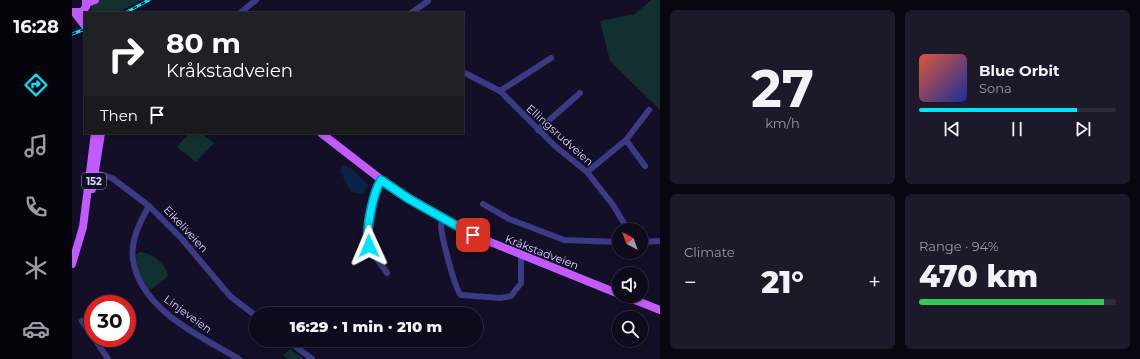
<!DOCTYPE html>
<html lang="en">
<head>
<meta charset="utf-8">
<style>
	:root { --surface:#0e0b1c; --page:#1c1929; --text:#f1f3f6; --muted:#9b9ba3; --line:#2e2b3b; --accent:#00e5ff }
	body { margin:0; font-family:Montserrat,sans-serif; background:var(--page); color:var(--text); height:100vh; display:flex; flex-direction:column; font-size:15px; white-space:nowrap }
	* { box-sizing:border-box; margin:0 }
	p { font-size:13px; color:var(--muted) }
	.icon { flex:none; width:22px; height:22px; fill:none; stroke:currentColor; stroke-width:2; stroke-linecap:round; stroke-linejoin:round }
	.map { position:relative; flex:1; overflow:hidden }
	.details { display:flex; flex-direction:column; gap:10px; padding:10px; background:#08060f; width:480px }
	.details>* { flex:none }
	.banner { position:absolute; left:12px; top:12px; width:380px; height:122px; border-radius:0px; box-shadow:0 2px 6px #0003,0 0 0 1px var(--line); background:#202124; color:#fff; overflow:hidden }
	.needle { width:26px; rotate:319deg }
	.controls { position:absolute; left:540px; top:223px; display:grid; gap:8px }
	.controls a { display:grid; place-items:center; width:36px; height:36px; border-radius:50%; background:var(--surface); box-shadow:0 2px 6px #0003,0 0 0 1px var(--line); font-size:20px }
	.speed { position:absolute; left:12px; top:295px; display:flex; gap:8px; font-size:20px; font-weight:700; text-align:center }
	.speed>* { display:grid; place-content:center; width:52px; height:52px; border-radius:50%; background:var(--surface); box-shadow:0 2px 6px #0003,0 0 0 1px var(--line); line-height:1 }
	.speed .limit { border:6px solid #d22; background:#fff; color:#111 }
	.pin { position:absolute; display:grid; place-items:center; width:34px; height:34px; color:#fff; margin:-17px; border-radius:8px; box-shadow:0 2px 6px #0006 }
	.me { position:absolute; width:44px; margin:-22px; rotate:359deg; stroke-linejoin:round; filter:drop-shadow(0 0 3px #0008) }
	.turn { display:flex; align-items:center; gap:14px; height:84px; padding:0 16px; font-size:18px }
	.turn .icon { width:52px; height:52px; stroke-width:2.5 }
	.turn b { display:block; font-size:28px; line-height:34px }
	.then { display:flex; align-items:center; height:38px; padding:0 16px; background:#0003; gap:8px; font-size:15px }
	.big { font-size:30px; font-weight:800; line-height:1.1 }
	.details .card { flex:1; display:flex; flex-direction:column; justify-content:center; gap:6px; min-width:0; padding:0 14px; border-radius:6px; background:var(--page) }
	.details .dial { align-items:center; gap:0 }
	.dial b { font-size:52px; line-height:1 }
	.song { display:flex; align-items:center; gap:12px }
	.cover { width:48px; height:48px; border-radius:6px; background:linear-gradient(135deg,hsl(10 70% 55%),hsl(230 70% 35%)) }
	.played { height:4px; border-radius:2px; background:linear-gradient(90deg,var(--accent) 80%,var(--line) 80%) }
	.keys { display:flex; justify-content:space-around; direction:ltr }
	.heat { display:flex; justify-content:space-between; align-items:center; font-size:22px; direction:ltr }
	.charge { height:6px; border-radius:3px; background:linear-gradient(90deg,#34c759 94%,var(--line) 0) }
	.details .tiles { flex:1; display:grid; gap:10px; grid-template-columns:repeat(2,1fr) }
	.trip { position:absolute; left:177px; top:307px; width:234px; height:40px; border-radius:20px; background:var(--surface); box-shadow:0 2px 6px #0003,0 0 0 1px var(--line); font-weight:800; line-height:40px; text-align:center }
	main { display:flex; flex:1; min-height:0 }
	.tabs { display:flex; flex-direction:column; width:72px; justify-content:space-around; align-items:center; background:#06040b; color:var(--muted) }
	.tabs .icon { width:28px; height:28px }
	.tabs .active { color:var(--accent) }
	.tabs b { font-size:18px; color:var(--text) }
	.map>svg:first-child { display:block }
	.green { fill:#12302f }
	.water { fill:#0c2248 }
	.lines { fill:none; stroke-linecap:round; stroke-linejoin:round }
	.minor { stroke:#3d3a85; stroke-width:6 }
	.major { stroke:#c25bff; stroke-width:8 }
	.rail-casing { stroke:#00e5ff; stroke-width:3 }
	.rail { stroke:#130f26; stroke-width:1.5; stroke-dasharray:4.5; stroke-linecap:butt }
	.route-casing { stroke:#0095a6; stroke-width:10 }
	.route { stroke:#00e5ff; stroke-width:7 }
	.labels { text-anchor:middle; dominant-baseline:central; stroke-width:3; stroke-linejoin:round; paint-order:stroke }
	.shield { fill:#130f26; stroke:#9e99be; stroke-width:1 }
	.shield-label { font-size:10px; font-weight:bold; fill:#d9d4ff }
	.street-label { font-size:11px; fill:#d9d4ff; stroke:#130f26 }
</style>
</head>
<body>
<main>
<nav class="tabs">
<b>16:28</b>
<svg class="icon active" aria-label="directions" viewBox="0 0 24 24"><path d="M12 3l9 9-9 9-9-9zM9 14v-3h6M13 9l2 2-2 2"/></svg>
<svg class="icon" aria-label="music" viewBox="0 0 24 24"><path d="M9 18V5l10-2v13"/><circle cx="6" cy="18" r="3"/><circle cx="16" cy="16" r="3"/></svg>
<svg class="icon" aria-label="phone" viewBox="0 0 24 24"><path d="M5 4h4l2 5-3 2q2 4 5 5l2-3 5 2v4C11 20 4 13 5 4z"/></svg>
<svg class="icon" aria-label="climate" viewBox="0 0 24 24"><path d="M12 3v18M4 7l16 10M4 17L20 7"/></svg>
<svg class="icon" aria-label="car" viewBox="0 0 24 24"><path d="M5 17H2v-5l4-1 3-4h7l3 4 3 1v5h-3M9 17h6M6 11h13"/><circle cx="7" cy="17" r="2"/><circle cx="17" cy="17" r="2"/></svg>
</nav>
<div class="map">
<svg width="588" height="359" viewBox="0 0 588 359">
	<rect width="100%" height="100%" fill="#130f26"/>
	<path class="green" d="M23,0h47l-25,13h-26l1,-12z
		M579,0h9v110l-50,-49 -10,-40 35,-7z
		M117,133h12l13,10 -18,19 -19,-15z
		M68,252c13,2 22,9 28,22l-3,5 -13,10 -5,-1 -8,-16 -4,-17z
		M218,349l14,10h-16l-5,-4z"/>
	<path class="water" d="M271,165l8,3 17,17 -5,9 -12,-2 -11,-21z"/>
	<g class="lines">
		<path class="minor" d="M168,13l16,-13
			M339,13l17,-12
			M391,72l37,19 55,55 32,26 26,33 15,25
			M428,91l51,-33
			M466,130l42,-37
			M554,140l19,26
			M19,171l21,7 37,28 33,33 48,57 26,20
			M515,172l39,-32 23,-30
			M309,180c-7,12 -16,50 -12,64 2,11 13,20 18,29
			M411,204l26,15 55,21 55,2
			M77,206c-9,16 -19,35 -16,54 8,50 67,76 106,99
			M371,218c-1,3 -2,5 -2,9 1,11 14,63 20,68l39,3 11,-2 10,-13v-28
			M569,242l19,-1
			M10,321l11,16
			M22,338l14,21
			M215,340l25,19"/>
		<path class="major" d="M15,3l8,-3
			M0,12h10l4,-5v-7
			M3,13l10,13
			M249,133l71,55 81,47 146,59
			M20,189l9,-56
			M0,264l11,-37 12,-94
			M553,296l35,14"/>
		<defs>
			<path id="rail" d="M53,13l24,-13
				M0,34l13,-5"/>
		</defs>
		<use href="#rail" class="rail-casing"/>
		<use href="#rail" class="rail"/>
	</g>
	<g class="lines">
		<defs>
			<path id="route" d="M297,246c-4,-15 4,-53 12,-66l28,19 64,36"/>
		</defs>
		<use href="#route" class="route-casing"/>
		<use href="#route" class="route"/>
	</g>
	<g class="labels">
		<rect class="shield" x="10" y="173" width="24" height="16" rx="3"/>
		<g class="shield-label">
			<text x="22" y="181">152</text>
		</g>
		<g class="street-label">
			<text transform="translate(488 135) rotate(42)">Ellingsrudveien</text>
			<text transform="translate(114 229) rotate(47)">Eikeliveien</text>
			<text transform="translate(470 252) rotate(21)">Kråkstadveien</text>
			<text transform="translate(116 314) rotate(36)">Linjeveien</text>
		</g>
	</g>
</svg>
<div class="controls">
<a><svg class="needle" viewBox="-14 -14 28 28"><path d="M0-13l5 13h-10z" fill="#e53935"/><path d="M0 13l5-13h-10z" fill="#9b9ba3"/></svg></a>
<a><svg class="icon" aria-label="sound" viewBox="0 0 24 24"><path d="M4 9h4l5-4v14l-5-4H4zM17 9q2 3 0 6"/></svg></a>
<a><svg class="icon" aria-label="search" viewBox="0 0 24 24"><circle cx="10" cy="10" r="6"/><path d="M15 15l6 6"/></svg></a>
</div>
<div class="speed"><div class="limit">30</div></div>
<div class="pin" style="left:401px;top:235px;background:#d93025"><svg class="icon" aria-label="arrive" viewBox="0 0 24 24"><path d="M6 21V4h12l-3 4 3 4H6"/></svg></div>
<svg class="me" style="left:297px;top:246px" viewBox="-20 -20 40 40"><path d="M0-17L14 15 0 8-14 15z" fill="#00e5ff" stroke="#fff" stroke-width="4"/></svg>
<div class="trip">16:29 · 1 min · 210 m</div>
<div class="banner">
<div class="turn"><svg class="icon" aria-label="right" viewBox="0 0 24 24"><path d="M7 20v-9h11M14 6l5 5-5 5"/></svg><div><b>80 m</b>Kråkstadveien</div></div>
<div class="then">Then<svg class="icon" aria-label="arrive" viewBox="0 0 24 24"><path d="M6 21V4h12l-3 4 3 4H6"/></svg></div>
</div>
</div>
<section class="details">
<div class="tiles">
<div class="card dial"><b>27</b><p>km/h</p></div>
<div class="card">
<div class="song"><i class="cover"></i><div><b>Blue Orbit</b><p>Sona</p></div></div>
<div class="played"></div>
<div class="keys"><svg class="icon" aria-label="previous" viewBox="0 0 24 24"><path d="M18 5L8 12l10 7zM5 5v14"/></svg><svg class="icon" aria-label="pause" viewBox="0 0 24 24"><path d="M8 5v14M16 5v14"/></svg><svg class="icon" aria-label="next" viewBox="0 0 24 24"><path d="M6 5l10 7-10 7zM19 5v14"/></svg></div>
</div>
<div class="card"><p>Climate</p>
<div class="heat"><a>−</a><b class="big">21°</b><a>+</a></div>
</div>
<div class="card"><p>Range · 94%</p><b class="big">470 km</b><div class="charge"></div></div>
</div>
</section>
</main>
</body>
</html>
